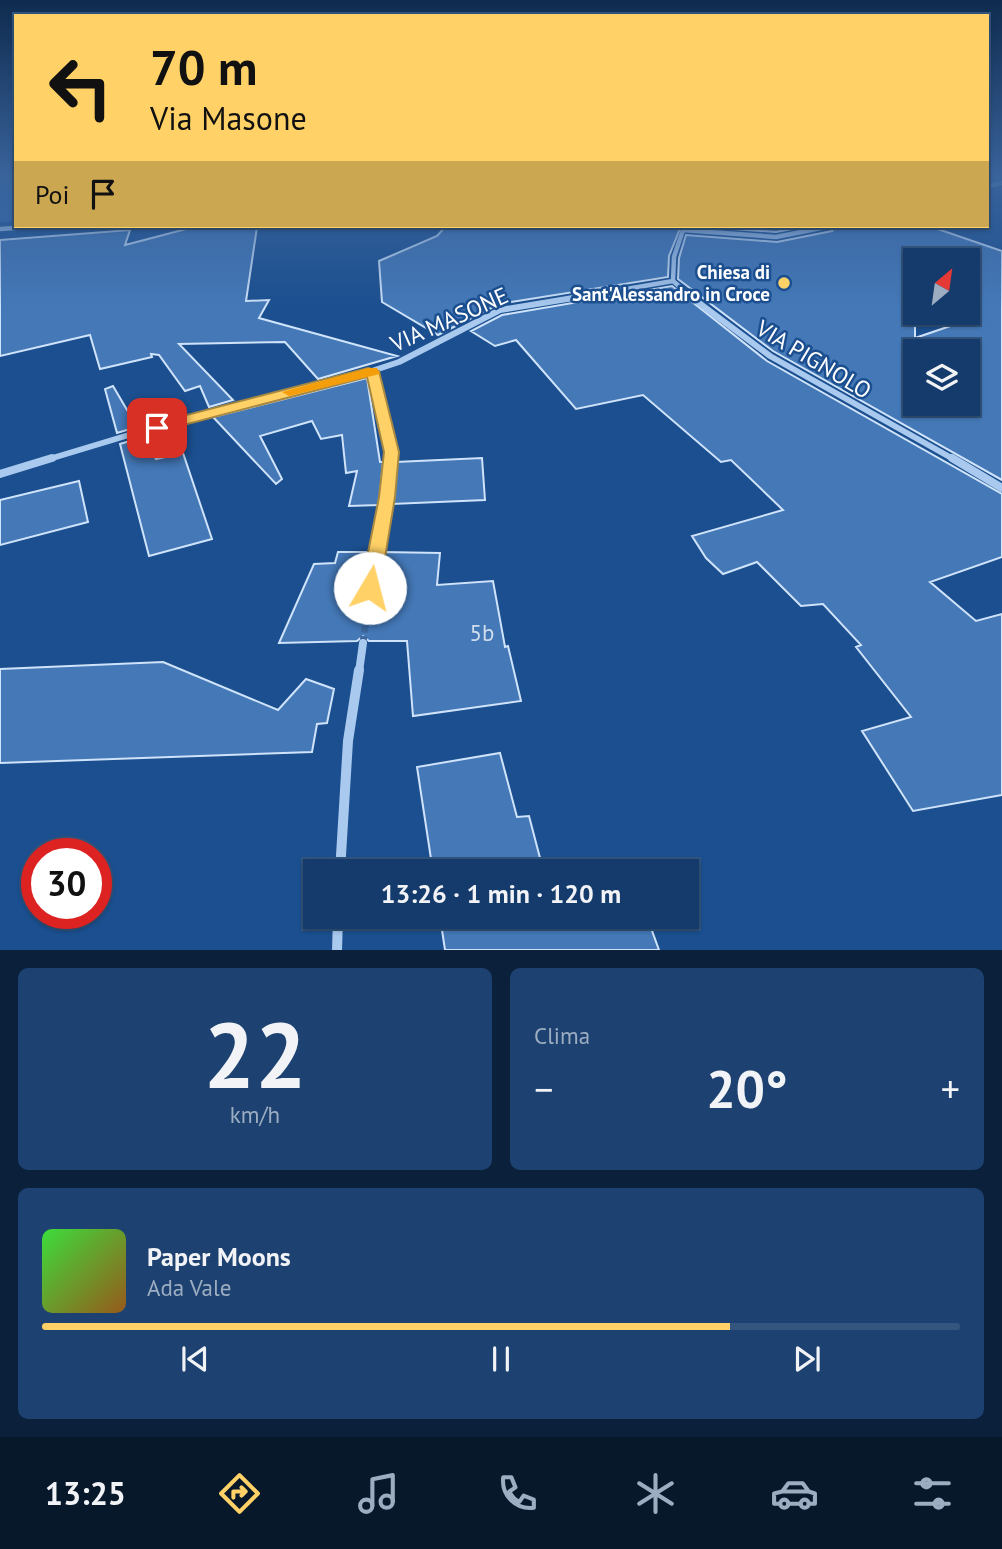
<!DOCTYPE html>
<html lang="it">
<head>
<meta charset="utf-8">
<style>
	:root { --surface:#143b6b; --page:#1d4271; --text:#f1f3f6; --muted:#9dadc1; --line:#33557e; --accent:#ffd166 }
	body { margin:0; font-family:"PT Sans",sans-serif; background:var(--page); color:var(--text); height:100vh; display:flex; flex-direction:column; font-size:26px; white-space:nowrap }
	* { box-sizing:border-box; margin:0 }
	p { font-size:23px; color:var(--muted) }
	.icon { flex:none; width:38px; height:38px; fill:none; stroke:currentColor; stroke-width:2; stroke-linecap:round; stroke-linejoin:round }
	.map { position:relative; height:950px; overflow:hidden }
	.sheet { display:flex; flex-direction:column; gap:18px; padding:18px; background:#0b203b; flex:1 }
	.sheet>* { flex:none }
	.guide { position:absolute; left:14px; top:14px; width:975px; height:214px; border-radius:0px; box-shadow:0 2px 5px #0004,0 0 0 2px var(--line); background:#ffd166; color:#111; overflow:hidden }
	.needle { width:46px; rotate:29deg }
	.controls { position:absolute; left:903px; top:248px; display:grid; gap:14px }
	.controls a { display:grid; place-items:center; width:77px; height:77px; border-radius:0px; background:var(--surface); box-shadow:0 2px 5px #0004,0 0 0 2px var(--line); font-size:35px }
	.speed { position:absolute; left:21px; top:838px; display:flex; gap:14px; font-size:35px; font-weight:700; text-align:center }
	.speed>* { display:grid; place-content:center; width:91px; height:91px; border-radius:50%; background:var(--surface); box-shadow:0 2px 5px #0004,0 0 0 2px var(--line); line-height:1 }
	.speed .limit { border:10px solid #d22; background:#fff; color:#111 }
	.pin { position:absolute; display:grid; place-items:center; width:60px; height:60px; color:#fff; margin:-30px; border-radius:14px; box-shadow:0 4px 10px #0006 }
	.me { position:absolute; width:77px; margin:-38px; rotate:8deg; stroke-linejoin:round; filter:drop-shadow(0 0 5px #0008) }
	.turn { display:flex; align-items:center; gap:24px; height:147px; padding:0 21px; font-size:32px }
	.turn .icon { width:91px; height:91px; stroke-width:2.5 }
	.turn b { display:block; font-size:49px; line-height:60px }
	.then { display:flex; align-items:center; height:66px; padding:0 21px; background:#0003; gap:14px; font-size:26px }
	.big { font-size:52px; font-weight:700; line-height:1.1 }
	.sheet .widget { flex:1; display:flex; flex-direction:column; justify-content:center; gap:10px; min-width:0; padding:0 24px; border-radius:10px; background:var(--page) }
	.sheet .dial { align-items:center; gap:0 }
	.dial b { font-size:91px; line-height:1 }
	.song { display:flex; align-items:center; gap:21px }
	.cover { width:84px; height:84px; border-radius:10px; background:linear-gradient(135deg,hsl(120 70% 55%),hsl(30 70% 35%)) }
	.played { height:7px; border-radius:4px; background:linear-gradient(90deg,var(--accent) 75%,var(--line) 75%) }
	.keys { display:flex; justify-content:space-around; direction:ltr }
	.heat { display:flex; justify-content:space-between; align-items:center; font-size:38px; direction:ltr }
	.sheet .tiles { flex:1; display:grid; gap:18px; grid-template-columns:1fr 1fr }
	.widget:last-child { grid-column:span 2 }
	.trip { position:absolute; left:303px; top:859px; width:396px; height:70px; border-radius:0px; background:var(--surface); box-shadow:0 2px 5px #0004,0 0 0 2px var(--line); font-weight:700; line-height:70px; text-align:center }
	.tabs { display:flex; height:112px; justify-content:space-around; align-items:center; background:#08182b; color:var(--muted) }
	.tabs .icon { width:49px; height:49px }
	.tabs .selected { color:var(--accent) }
	.tabs b { font-size:32px; color:var(--text) }
	.map>svg:first-child { display:block }
	.green { fill:#2e69ad }
	.building { fill:#4478b7; stroke:#cfe3fa; stroke-width:2; fill-rule:evenodd }
	.lines { fill:none; stroke-linecap:round; stroke-linejoin:round }
	.pedestrian-tunnel { stroke:#3d69a0; stroke-width:7; stroke-dasharray:7 3.5; stroke-linecap:butt }
	.minor-far3 { stroke:#a9c9ee; stroke-width:4.5 }
	.minor-far2 { stroke:#a9c9ee; stroke-width:6 }
	.minor-far1 { stroke:#a9c9ee; stroke-width:8 }
	.minor { stroke:#a9c9ee; stroke-width:10 }
	.route { fill:#ffd166; stroke:#a68842; stroke-width:2 }
	.slow { fill:#f59e0b }
	.poi-dot { fill:#ffd166; stroke:#1b4f8f; stroke-width:2.5 }
	.labels { text-anchor:middle; dominant-baseline:central; stroke-width:5; stroke-linejoin:round; paint-order:stroke }
	.far-poi-label { font-size:19px; font-weight:bold; fill:#fff; stroke:#1b4f8f; text-anchor:end }
	.street-label { font-size:23px; fill:#fff; stroke:#1b4f8f }
	.near-number-label { font-size:23px; fill:#d0dded }
</style>
</head>
<body>
<div class="map">
<svg width="1002" height="951" viewBox="0 0 1002 951">
	<rect width="100%" height="100%" fill="#1b4f8f"/>
	<path class="green" d="M0,175h16v46l-16,1z"/>
	<path class="building" d="M446,226h235l-12,30 -1,21 -169,27 -61,31 -56,-33 -3,-41 58,-25z
		M691,226h117l-32,6z
		M836,226h93l73,25v229l-229,-129 -95,-72 1,-21 7,-23 91,7 55,-11zM968,249v71l-53,18v-77zM915,352h53v52h-53z
		M257,227l-11,74 23,-1 -10,18 138,38 -79,23 -33,-37 -106,2 54,56 -24,7 -9,-21 -15,5 -26,-36 -8,-1 1,3 -52,12 -10,-34 -90,21v-116l130,-10 -5,15 65,-17z
		M672,286l95,75 235,133v63l-72,25 46,39 26,-7v181l-89,16 -51,-80 49,-14 -55,-70 5,-2 -38,-41 -22,2 -44,-44 -34,12 -17,-16 -14,-22 91,-26 -52,-50 -10,2 -78,-67 -67,14 -60,-69 -21,6 -24,-15 31,-16z
		M367,378l13,84h3l-4,43 -30,1 8,-35 -11,2 -4,-38 -21,4 -9,-18 -52,15 22,43 -6,5 -63,-67z
		M113,386l24,41 -20,6 -12,-44z
		M143,437l13,22 27,-6 29,86 -63,17 -29,-112z
		M482,458l3,42 -93,4 4,-42z
		M79,481l9,41 -88,23v-45z
		M338,552h32l-6,35 5,7 7,-4 7,-38 57,1 -3,32 56,-4 12,66 3,-1 13,55 -108,15 -6,-75h-38l-6,-5 -6,5 -78,2 35,-79 21,-1z
		M163,662l115,48 28,-31 28,10 -7,34 -10,1 -5,28 -312,11v-94z
		M500,753l17,64 12,-1 11,42 -15,6 2,8h-94l-16,-105z
		M440,917h101l2,4 21,-4h83l12,33h-214z"/>
	<g class="lines">
		<path class="pedestrian-tunnel" d="M363,643l7,-55"/>
		<path class="minor-far3" d="M987,186l15,-3
			M0,229l42,-3
			M683,230l-9,27 -1,24 21,18
			M683,230l93,7 55,-11
			M568,299l105,-18"/>
		<path class="minor-far2" d="M691,297l79,59 185,104
			M372,371l18,89
			M46,460l126,-38 200,-51 27,-9 101,-52 79,-13"/>
		<path class="minor-far1" d="M952,458l50,30
			M0,474l52,-16
			M370,588l17,-91 3,-39
			M359,672l4,-29"/>
		<path class="minor" d="M340,872l8,-131 11,-71
			M337,951l1,-34"/>
	</g>
	<linearGradient id="sky" x2="0" y2="1"><stop stop-color="#0f2b4f"/><stop offset="0.57" stop-color="#39639b"/><stop offset="1" stop-color="#39639b" stop-opacity="0"/></linearGradient>
	<rect width="1002" height="308" fill="url(#sky)"/>
	<path class="route" d="M368,368l11,3 20,81 -4,45 -15,91 -10,7 -9,-7 18,-91 5,-45 -17,-75 -210,55 -7,-4 2,-4z"/>
	<path class="slow" d="M368,368h9l3,6 -91,22 -7,-4z"/>
	<circle class="poi-dot" cx="784" cy="283" r="7"/>
	<g class="labels">
		<g class="far-poi-label">
			<text x="770" y="272">Chiesa di<tspan x="770" dy="22">Sant'Alessandro in Croce</tspan></text>
		</g>
		<g class="street-label">
			<text transform="translate(449 319) rotate(-24)">VIA MASONE</text>
			<text transform="translate(814 359) rotate(31)">VIA PIGNOLO</text>
		</g>
		<g class="near-number-label">
			<text x="482" y="632">5b</text>
		</g>
	</g>
</svg>
<div class="controls">
<a><svg class="needle" viewBox="-14 -14 28 28"><path d="M0-13l5 13h-10z" fill="#e53935"/><path d="M0 13l5-13h-10z" fill="#9dadc1"/></svg></a>
<a><svg class="icon" aria-label="layers" viewBox="0 0 24 24"><path d="M12 4l9 5-9 5-9-5zM3 14l9 5 9-5"/></svg></a>
</div>
<div class="speed"><div class="limit">30</div></div>
<div class="pin" style="left:157px;top:428px;background:#d93025"><svg class="icon" aria-label="arrive" viewBox="0 0 24 24"><path d="M6 21V4h12l-3 4 3 4H6"/></svg></div>
<svg class="me" style="left:370px;top:588px" viewBox="-20 -20 40 40"><circle r="19" fill="#fff"/><path d="M0-13L10 11 0 6-10 11z" fill="#ffd166"/></svg>
<div class="trip">13:26 · 1 min · 120 m</div>
<div class="guide">
<div class="turn"><svg class="icon" aria-label="left" viewBox="0 0 24 24"><path d="M17 20v-9H6M10 6l-5 5 5 5"/></svg><div><b>70 m</b>Via Masone</div></div>
<div class="then">Poi<svg class="icon" aria-label="arrive" viewBox="0 0 24 24"><path d="M6 21V4h12l-3 4 3 4H6"/></svg></div>
</div>
</div>
<section class="sheet">
<div class="tiles">
<div class="widget dial"><b>22</b><p>km/h</p></div>
<div class="widget"><p>Clima</p>
<div class="heat"><a>−</a><b class="big">20°</b><a>+</a></div>
</div>
<div class="widget">
<div class="song"><i class="cover"></i><div><b>Paper Moons</b><p>Ada Vale</p></div></div>
<div class="played"></div>
<div class="keys"><svg class="icon" aria-label="previous" viewBox="0 0 24 24"><path d="M18 5L8 12l10 7zM5 5v14"/></svg><svg class="icon" aria-label="pause" viewBox="0 0 24 24"><path d="M8 5v14M16 5v14"/></svg><svg class="icon" aria-label="next" viewBox="0 0 24 24"><path d="M6 5l10 7-10 7zM19 5v14"/></svg></div>
</div>
</div>
</section>
<nav class="tabs">
<b>13:25</b>
<svg class="icon selected" aria-label="directions" viewBox="0 0 24 24"><path d="M12 3l9 9-9 9-9-9zM9 14v-3h6M13 9l2 2-2 2"/></svg>
<svg class="icon" aria-label="music" viewBox="0 0 24 24"><path d="M9 18V5l10-2v13"/><circle cx="6" cy="18" r="3"/><circle cx="16" cy="16" r="3"/></svg>
<svg class="icon" aria-label="phone" viewBox="0 0 24 24"><path d="M5 4h4l2 5-3 2q2 4 5 5l2-3 5 2v4C11 20 4 13 5 4z"/></svg>
<svg class="icon" aria-label="climate" viewBox="0 0 24 24"><path d="M12 3v18M4 7l16 10M4 17L20 7"/></svg>
<svg class="icon" aria-label="car" viewBox="0 0 24 24"><path d="M5 17H2v-5l4-1 3-4h7l3 4 3 1v5h-3M9 17h6M6 11h13"/><circle cx="7" cy="17" r="2"/><circle cx="17" cy="17" r="2"/></svg>
<svg class="icon" aria-label="filters" viewBox="0 0 24 24"><path d="M4 7h16M4 17h16"/><circle cx="9" cy="7" r="2"/><circle cx="15" cy="17" r="2"/></svg>
</nav>
</body>
</html>
